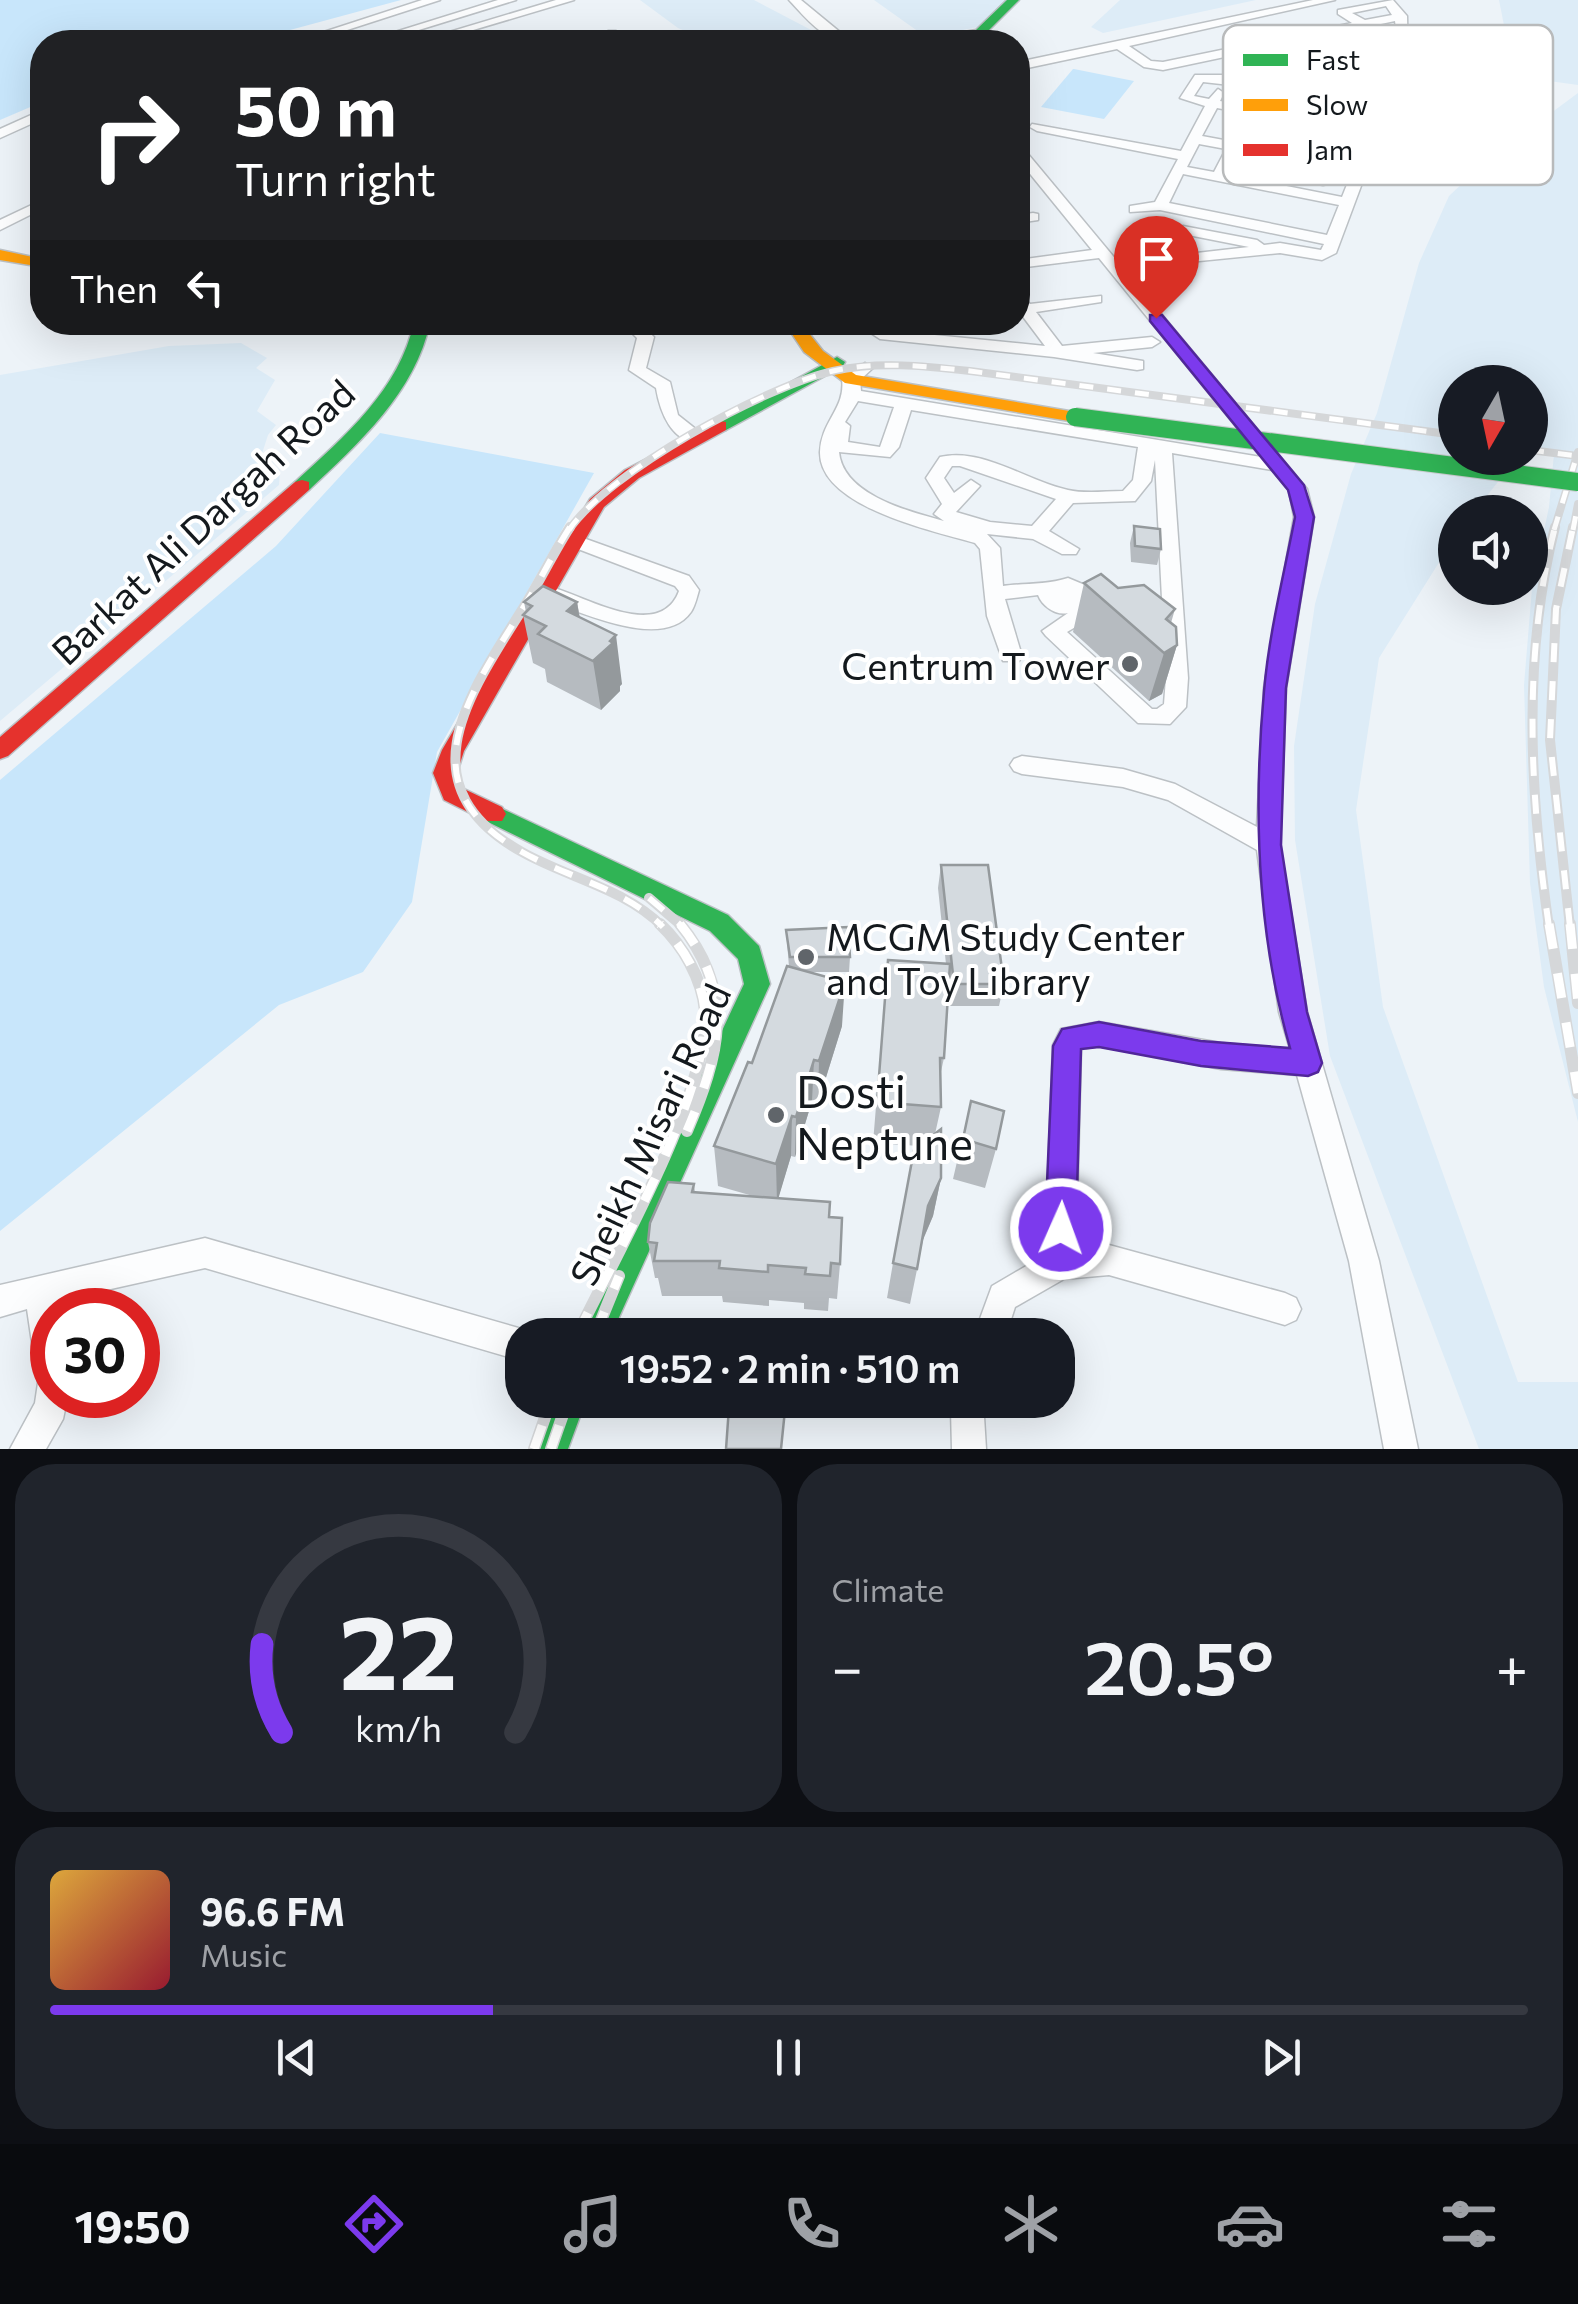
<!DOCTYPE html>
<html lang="en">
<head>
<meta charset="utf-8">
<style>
	:root { --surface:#171b24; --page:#20242c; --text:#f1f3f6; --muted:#9ea1a6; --line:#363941; --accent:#7c3aed }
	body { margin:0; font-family:Commissioner,sans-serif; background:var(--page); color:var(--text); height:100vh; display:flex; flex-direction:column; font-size:38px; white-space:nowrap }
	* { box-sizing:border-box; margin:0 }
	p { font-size:32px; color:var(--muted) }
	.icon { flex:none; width:55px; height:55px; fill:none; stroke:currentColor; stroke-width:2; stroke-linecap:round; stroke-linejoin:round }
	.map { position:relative; height:1449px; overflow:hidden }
	.side { display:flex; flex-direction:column; gap:15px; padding:15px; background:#0d0f14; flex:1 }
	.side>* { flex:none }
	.top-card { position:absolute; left:30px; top:30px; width:1000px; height:305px; border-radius:40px; box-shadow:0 10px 40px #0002; background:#202124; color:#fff; overflow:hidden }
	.needle { width:65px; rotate:189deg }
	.controls { position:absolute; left:1438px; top:365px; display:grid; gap:20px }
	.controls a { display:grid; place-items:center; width:110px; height:110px; border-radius:50%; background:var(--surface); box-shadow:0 10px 40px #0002; font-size:50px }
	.speed { position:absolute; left:30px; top:1288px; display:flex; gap:20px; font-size:50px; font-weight:700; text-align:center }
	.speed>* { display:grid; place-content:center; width:130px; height:130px; border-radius:50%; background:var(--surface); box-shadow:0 10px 40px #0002; line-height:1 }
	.speed .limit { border:15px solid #d22; background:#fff; color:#111 }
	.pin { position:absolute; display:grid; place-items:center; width:85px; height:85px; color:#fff; margin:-102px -42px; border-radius:50% 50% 50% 0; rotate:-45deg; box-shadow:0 0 10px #0007 }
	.pin .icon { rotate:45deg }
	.me { position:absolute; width:110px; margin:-55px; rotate:2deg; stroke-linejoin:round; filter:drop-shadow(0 0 8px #0008) }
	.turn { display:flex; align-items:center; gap:35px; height:210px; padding:0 40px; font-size:45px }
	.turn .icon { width:130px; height:130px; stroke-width:2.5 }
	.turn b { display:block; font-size:70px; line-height:85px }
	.then { display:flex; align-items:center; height:95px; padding:0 40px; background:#0003; gap:20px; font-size:38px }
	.big { font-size:75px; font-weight:600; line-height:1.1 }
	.side .widget { flex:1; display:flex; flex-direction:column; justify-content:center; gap:15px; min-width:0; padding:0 35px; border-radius:40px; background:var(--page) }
	.side .dial { align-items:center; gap:0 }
	.dial svg { height:260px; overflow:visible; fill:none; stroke:var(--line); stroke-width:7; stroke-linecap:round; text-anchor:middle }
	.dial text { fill:var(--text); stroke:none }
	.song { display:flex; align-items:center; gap:30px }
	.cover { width:120px; height:120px; border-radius:15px; background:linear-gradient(135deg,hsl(40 70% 55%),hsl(350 70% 35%)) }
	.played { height:10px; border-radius:5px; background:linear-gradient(90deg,var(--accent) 30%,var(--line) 30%) }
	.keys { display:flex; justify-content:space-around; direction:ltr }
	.heat { display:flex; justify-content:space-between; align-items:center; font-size:55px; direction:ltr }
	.side .tiles { flex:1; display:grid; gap:15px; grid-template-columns:1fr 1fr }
	.widget:last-child { grid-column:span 2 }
	.trip { position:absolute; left:505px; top:1318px; width:570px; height:100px; border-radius:40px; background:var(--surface); box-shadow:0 10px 40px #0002; font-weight:600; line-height:100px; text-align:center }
	.tab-bar { display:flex; height:160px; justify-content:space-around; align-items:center; background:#090b0e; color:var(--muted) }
	.tab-bar .icon { width:70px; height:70px }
	.tab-bar .on { color:var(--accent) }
	.tab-bar b { font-size:45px; color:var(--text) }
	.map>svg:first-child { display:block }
	.built { fill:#ddecf7 }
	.green { fill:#c8e6fb }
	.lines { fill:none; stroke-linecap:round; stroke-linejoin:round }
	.street-casing { stroke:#bcc1c5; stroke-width:3 }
	.fast-casing { stroke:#bcc1c5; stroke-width:3 }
	.slow-casing { stroke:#bcc1c5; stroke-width:3 }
	.jam-casing { stroke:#bcc1c5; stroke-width:3 }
	.street { fill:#fcfdfe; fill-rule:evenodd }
	.fast { fill:#30b455; fill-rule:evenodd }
	.slow { fill:#ff9f0a; fill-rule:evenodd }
	.jam { fill:#e5322d; fill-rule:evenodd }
	.rail-far2-casing { stroke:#d5d7d9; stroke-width:8 }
	.rail-far1-casing { stroke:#d5d7d9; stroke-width:10 }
	.rail-casing { stroke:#d5d7d9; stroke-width:12 }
	.rail-far2 { stroke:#fff; stroke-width:5; stroke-dasharray:14; stroke-linecap:butt }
	.rail-far1 { stroke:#fff; stroke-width:6; stroke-dasharray:19; stroke-linecap:butt }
	.rail { stroke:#fff; stroke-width:9; stroke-dasharray:25; stroke-linecap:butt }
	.fast-bridge-casing { stroke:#cacdcf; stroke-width:20; stroke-linecap:butt }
	.fast-bridge { stroke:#30b455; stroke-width:18 }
	.wall { fill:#b6bbc0 }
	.shaded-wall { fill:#94999c }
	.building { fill:#d4dadf; stroke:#94999c; stroke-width:2.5 }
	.route { fill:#7c3aed; stroke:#51269a; stroke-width:2.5 }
	.poi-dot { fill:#60656a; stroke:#fff; stroke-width:4 }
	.labels { text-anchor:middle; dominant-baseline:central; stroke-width:8; stroke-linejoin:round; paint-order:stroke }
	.street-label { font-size:38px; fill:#14191d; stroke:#fff }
	.poi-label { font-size:38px; fill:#14191d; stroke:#fff; text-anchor:end }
	.near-poi-label { font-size:45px; fill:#14191d; stroke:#fff; text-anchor:start }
	.key { fill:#fff; stroke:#b8babb; stroke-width:2.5 }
	.key-label { font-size:28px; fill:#14191d }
</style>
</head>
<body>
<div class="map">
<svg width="1578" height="1449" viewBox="0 0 1578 1449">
	<rect width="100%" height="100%" fill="#edf3f8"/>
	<path class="built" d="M640,0h114l80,42h-124l-32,-14z
		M874,0h137l-27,26 -58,11z
		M1120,0h136l-153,33 -12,-6z
		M1499,0h79v85l-64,-9z
		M1578,93v1029l-34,-135 -14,-104 -6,-198 8,-97 17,-81 5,-53 -24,-2v-70h-75v76h62l-43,54h-19v25l-76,121 -23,152 27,197 135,375h60v67h-99l-149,-393 -35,-216 -1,-94 21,-142 36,-130 26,-61 42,-150 30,-67 37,-35z
		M241,343l26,15 -11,10 19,12 -18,31 19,14 -8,10 -9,28 21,7 -1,15 -279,236v-346l169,-29z"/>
	<path class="green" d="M0,0h401l-155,42h-204v60l-42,18z
		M1073,69h1l60,12 -30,38 -63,-12z
		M380,433l214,40 -157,279 -25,150 -49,70 -84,33 -279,226v-451l276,-234z"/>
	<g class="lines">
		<defs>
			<path id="street" d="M422,0h18l-130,42h-17z
				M498,0h18l-136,42h-17z
				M556,0h18l-141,42h-17z
				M789,0h12l51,42c-26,2 -46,-24 -63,-42z
				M1313,0h22l-206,46 22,15 12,1 189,-39 -14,-9v-4l55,-10 14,16 1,44 -72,193 -14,7 -42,-7 -141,14 -3,-3 8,-5 105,-12 -71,-14 -2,-3 7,-4 74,14 7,5 16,-2 41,7 3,-6 -164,-34 -30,2v-6l25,-4 23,-43 -141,-28 -7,-4 2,-3 149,27 24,-45 -25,-8 15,-23h31l35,6 13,-25 33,-8 6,4 -2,3 -15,3 95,16 7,-31 -3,-22 -232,49 -19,-3 -27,-18 -99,21v-8zM1386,6l6,9 -27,5 -13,-7zM1284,61l6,4 98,16 -8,20 -108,-18zM1203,82l54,6 -9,18 -28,-5 4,-8 -6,-4 -9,10 -15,-3zM1269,90l108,19 -9,21 -17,-3 4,-9 -7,-4 -9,10 -80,-15zM1217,108l27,5 -15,28 -27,-5zM1256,116l80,16 -5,9 -81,-14zM1247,134l89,16 5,-1 7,-15 17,4 -10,26 -113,-20zM1199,144l27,5 -12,23 -27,-5zM1238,151l84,15 -4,10 -84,-16zM1230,167l93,18 5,-1 7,-15 17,3 -10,25 -116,-23zM1183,174l156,31 -12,30 -158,-32z
				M980,29l18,5 -1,8h-12l2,-4 -11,-3 -2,-2z
				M608,31h8l22,11h-15l-15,-7z
				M959,38l6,4h-13l2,-3z
				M42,110v9l-42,19v-9z
				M1018,147l5,1 284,341 7,28 -28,171 -6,157 27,167 72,249 39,188h-34l-35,-188 -52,-186 -76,-6 -122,-23 -18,3 -5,198 33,-2 176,48 11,5 5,11 -5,11 -11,5 -176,-50 -45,4 -49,28 -9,28h-32l18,-49 53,-31 8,-210 8,-16 38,-7 122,21 69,6 -11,-37 -22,-162 -89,-50 -45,-13 -101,-13 -8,-3 -4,-6 4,-6 8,-3 101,13 52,15 82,43 7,-139 30,-171 -5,-27 -17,-20 -100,-17 16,225 -2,29 -16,17 -32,-1 -92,-87 -4,-5 26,-18c-12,3 -26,-7 -30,-18l-33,4 17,57 -3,5h-16l-16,-45 -7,-67 -5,-6c-41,-12 -156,-36 -155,-91 1,-31 26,-44 22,-73l23,-16 8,5 -13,12 1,11 400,66 -162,-199 -81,10v-8l74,-10 -74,-91zM858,401l36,6 -14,40 -32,-5 2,-16 -5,-4zM911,410l227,37 -5,33 -10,11c-18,0 -38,3 -55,-1 -42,-9 -85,-43 -128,-33l-14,21 16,26 -8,10 10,7c-36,-10 -101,-26 -105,-69l51,5 9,-10zM1155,460l11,218 -2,26 -7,5h-5l-85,-77 44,-26 3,-5 -3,-5 -43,-18c-21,7 -43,5 -65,8l-3,-38 -13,-14 46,5 29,15h14l3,-5 -30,-18 24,-28 62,-2 16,-20zM952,466h8l96,33 -24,27 -42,-4 -34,-10 24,-26 -9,-6 -17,13 -10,-15z
				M42,200v9l-42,21v-10z
				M1033,213l5,1v6l-20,3v-8z
				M1018,294l12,10 71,-8v6l-65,10 26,34 90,-9 8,5 -8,5 -59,6 50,8v8l-6,1 -83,-13 -174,-18 -26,-17h20l10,8 161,16 -27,-36z
				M627,323h12l15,14 -8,31 24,14 8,33 24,19v8c-30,3 -42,-30 -46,-54l-27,-18 8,-32 -12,-12z
				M572,534l117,42 10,14c-2,7 -4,16 -8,22 -28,40 -112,-1 -147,-13l-3,-5 3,-5 7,-2c36,10 109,55 128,4l-4,-5 -110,-42 -3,-4 3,-4z
				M205,1238l317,91 12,6h-12v26l-317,-93 -148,33 2,9h-7v85h16l-5,24 -17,30h-36l25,-46 3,-20 -11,-74 -27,8v-32z
				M946,1400h37l3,49h-34l-1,-39z"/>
			<path id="fast" d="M1007,0h12l-35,35 -49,7h-29l70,-12z
				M414,322h16c-14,70 -72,122 -121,168h-14v-8c49,-45 105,-93 119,-160z
				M837,357l8,5 -2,4 -117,64h-12l-3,-4z
				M494,805l234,110 31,31 11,38 -159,351h-32l165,-351 -6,-25 -28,-28 -224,-110 -4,-7 4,-7z
				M552,1400h34l-18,49h-34z"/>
			<path id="slow" d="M0,250l42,9v8l-42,-7z
				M784,322h16l23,29 33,24 219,37 9,5 -9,5 -230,-39 -41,-31z"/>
			<path id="jam" d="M720,421l6,1v8l-87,48 -35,29 -140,244 -7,22 5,15 40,19 4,7 -4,7h-16l-42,-21 -11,-27 9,-23 148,-251 35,-29z
				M302,480l7,2v8l-301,266 -8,3v-22l295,-255z"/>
		</defs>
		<use href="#street" class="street-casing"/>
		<use href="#fast" class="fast-casing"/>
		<use href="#slow" class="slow-casing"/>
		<use href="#jam" class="jam-casing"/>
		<use href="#street" class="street"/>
		<use href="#fast" class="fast"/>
		<use href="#slow" class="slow"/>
		<use href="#jam" class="jam"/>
		<defs>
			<path id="rail-far2" d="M1530,450l48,6
				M569,530c39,-58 195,-143 264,-159 45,-10 92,-5 137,0l485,64
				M1554,530l24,-78
				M1573,530l5,-26"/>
			<path id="rail-far1" d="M570,527c-18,28 -32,58 -50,86 -53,84 -115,174 2,239 46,26 102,36 141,75
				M649,898l34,29
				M1549,927c-19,-131 -27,-271 6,-400
				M1570,927l-20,-187 6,-131 17,-82"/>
			<path id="rail" d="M680,924c57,70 39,131 7,207
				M1549,924l29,169
				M1570,924l8,79
				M577,1335c37,-77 133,-243 128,-324 -3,-33 -22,-65 -45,-87
				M595,1335l24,-59
				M534,1449l17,-49
				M551,1449l17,-49"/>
		</defs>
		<use href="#rail-far2" class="rail-far2-casing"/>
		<use href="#rail-far1" class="rail-far1-casing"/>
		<use href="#rail" class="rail-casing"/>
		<use href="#rail-far2" class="rail-far2"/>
		<use href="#rail-far1" class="rail-far1"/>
		<use href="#rail" class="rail"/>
		<defs>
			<path id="fast-bridge" d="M1075,417l503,65"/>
		</defs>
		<use href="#fast-bridge" class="fast-bridge-casing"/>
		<use href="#fast-bridge" class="fast-bridge"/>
	</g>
	<path class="wall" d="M1134,526l27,23 -4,16 -26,-3 -1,-19z
		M1084,583l34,5 57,21 -4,14 6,22 -15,49 -13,7 -76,-69z
		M524,602h53l3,16 42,66 -2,2v5l-19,19 -54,-28 -2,-13 -12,-6 -10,-48 3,-3z
		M941,865l63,119 -5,22h-49l-2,-18 -4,70 -4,18 1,31 -6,27 6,44 -8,38 -10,24 -13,64 -23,-6 6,-35 27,-117 -47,-3 15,-183 58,4 -8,-76z
		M786,930l64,27 -1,15h-42l35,54 -24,77 -6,-2 -17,56 -4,-1 -13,42 51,19 11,47 -3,35 -8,-1 -1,13 -24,-2v-6l-35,-3v6l-46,-4 -1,-6h-60l-4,-18h-3l-7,-36 46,-58 1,8 58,4 -35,-10 -4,-40 38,-83 37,-96z
		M971,1101l25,48 -11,39 -32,-9z"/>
	<path class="shaded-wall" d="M577,602l8,49 -18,-40z
		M616,635l6,49 -2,2v5l-19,19 -8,-49z
		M1177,645l-15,49 -13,7 15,-48z
		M845,982l-3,44 -24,77 1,-42z
		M814,1060l-2,41 -17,56 1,-40z
		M792,1116l-1,40 -14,47 -1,-39z
		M941,1178l-8,38 -12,28 7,-38z"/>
	<path class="building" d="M1134,526l26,3 1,20 -26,-3z
		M1101,574l17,14 26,-3 31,24 -9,10 10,8 1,18 -13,8 -80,-70z
		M543,586l34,16 -10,9 49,24 -6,6 3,2 -20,18 -55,-27 8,-8 -23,-11 9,-9 -8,-4z
		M941,865h47l16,119h-50z
		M848,927l2,30h-60l-4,-27z
		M888,960l62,4 -6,94h-4l1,49 -64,-5z
		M787,966l58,16 -26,79 -5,-1 -18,57 -4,-1 -16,48 -62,-18 34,-84 4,1z
		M971,1101l33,10 -8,38 -33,-10z
		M941,1129v49l-13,28 -11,63 -24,-6 21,-113z
		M668,1182l26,2 -2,8 138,10 -1,15 13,1 -2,46 -9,-1 -1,13 -25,-2 1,-6 -38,-3v7l-49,-4 1,-7h-66l3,-18 -9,-1 2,-19z
		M729,1407l56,3 -4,39h-55z"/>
	<path class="route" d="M1150,315h12l142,170 10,32 -28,171 -5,157 26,167 15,51 -4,9 -10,4 -107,-10 -102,-19 -18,2 -5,180 -4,11 -11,5 -11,-5 -5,-11 8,-183 9,-17 37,-7 102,19 89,7c-33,-115 -37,-238 -26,-357 5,-58 20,-117 31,-174l-7,-27 -138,-169z"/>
	<g class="poi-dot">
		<circle cx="1130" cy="664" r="10"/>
		<circle cx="806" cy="957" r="10"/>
		<circle cx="776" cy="1115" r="10"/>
	</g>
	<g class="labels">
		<g class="street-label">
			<text transform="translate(202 521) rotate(-43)">Barkat Ali Dargah Road</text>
			<text transform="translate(649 1134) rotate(-65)">Sheikh Misari Road</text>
		</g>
		<g class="poi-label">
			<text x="1110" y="664">Centrum Tower</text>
			<text x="826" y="935" text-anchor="start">MCGM Study Center<tspan x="826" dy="44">and Toy Library</tspan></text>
		</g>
		<g class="near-poi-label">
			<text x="796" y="1089">Dosti<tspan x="796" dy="52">Neptune</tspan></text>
		</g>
	</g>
	<rect x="1223" y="25" width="330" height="160" rx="15" class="key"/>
	<rect x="1243" y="54" width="45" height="12" fill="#30b455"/>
	<rect x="1243" y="99" width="45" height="12" fill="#ff9f0a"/>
	<rect x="1243" y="144" width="45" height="12" fill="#e5322d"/>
	<g class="key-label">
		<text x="1306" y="70">Fast</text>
		<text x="1306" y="115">Slow</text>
		<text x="1306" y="160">Jam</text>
	</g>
</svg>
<div class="controls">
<a><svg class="needle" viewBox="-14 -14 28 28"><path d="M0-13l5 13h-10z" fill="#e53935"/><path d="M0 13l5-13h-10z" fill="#9ea1a6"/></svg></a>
<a><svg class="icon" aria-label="sound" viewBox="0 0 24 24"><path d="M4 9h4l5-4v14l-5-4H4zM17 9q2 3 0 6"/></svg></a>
</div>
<div class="speed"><div class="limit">30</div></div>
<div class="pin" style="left:1156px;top:318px;background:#d93025"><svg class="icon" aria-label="arrive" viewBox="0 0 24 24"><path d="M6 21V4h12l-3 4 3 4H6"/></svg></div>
<svg class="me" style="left:1061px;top:1229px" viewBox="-20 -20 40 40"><circle r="17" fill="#7c3aed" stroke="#fff" stroke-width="3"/><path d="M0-11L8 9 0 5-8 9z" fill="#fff"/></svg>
<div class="trip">19:52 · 2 min · 510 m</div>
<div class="top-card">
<div class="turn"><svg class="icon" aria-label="right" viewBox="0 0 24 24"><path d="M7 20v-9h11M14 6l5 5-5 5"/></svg><div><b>50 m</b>Turn right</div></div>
<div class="then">Then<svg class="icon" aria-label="left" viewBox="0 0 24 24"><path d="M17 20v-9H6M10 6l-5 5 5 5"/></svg></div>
</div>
</div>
<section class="side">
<div class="tiles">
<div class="widget dial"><svg viewBox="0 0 100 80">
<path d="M14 69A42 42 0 1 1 86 69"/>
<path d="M14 69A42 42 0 0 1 8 42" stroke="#7c3aed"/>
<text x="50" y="56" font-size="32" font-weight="700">22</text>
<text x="50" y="72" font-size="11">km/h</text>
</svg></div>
<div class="widget"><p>Climate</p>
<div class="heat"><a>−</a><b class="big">20.5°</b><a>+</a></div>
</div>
<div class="widget">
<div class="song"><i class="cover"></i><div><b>96.6 FM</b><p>Music</p></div></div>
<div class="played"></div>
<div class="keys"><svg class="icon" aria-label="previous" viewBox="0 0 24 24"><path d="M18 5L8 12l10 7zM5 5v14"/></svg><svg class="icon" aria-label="pause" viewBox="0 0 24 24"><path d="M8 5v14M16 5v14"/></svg><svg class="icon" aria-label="next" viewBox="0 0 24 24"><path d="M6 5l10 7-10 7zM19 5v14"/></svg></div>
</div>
</div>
</section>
<nav class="tab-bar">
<b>19:50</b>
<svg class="icon on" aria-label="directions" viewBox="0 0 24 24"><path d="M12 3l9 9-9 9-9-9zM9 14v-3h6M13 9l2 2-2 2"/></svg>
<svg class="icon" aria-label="music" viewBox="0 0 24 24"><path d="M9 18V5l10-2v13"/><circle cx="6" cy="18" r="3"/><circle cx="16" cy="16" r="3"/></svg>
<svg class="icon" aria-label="phone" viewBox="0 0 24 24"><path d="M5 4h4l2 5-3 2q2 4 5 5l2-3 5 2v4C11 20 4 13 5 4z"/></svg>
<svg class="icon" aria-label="climate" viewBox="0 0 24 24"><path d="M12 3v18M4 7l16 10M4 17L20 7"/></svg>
<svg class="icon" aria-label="car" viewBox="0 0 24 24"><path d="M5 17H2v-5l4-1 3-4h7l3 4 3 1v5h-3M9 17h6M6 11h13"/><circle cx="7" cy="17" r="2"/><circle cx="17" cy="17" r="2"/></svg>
<svg class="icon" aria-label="filters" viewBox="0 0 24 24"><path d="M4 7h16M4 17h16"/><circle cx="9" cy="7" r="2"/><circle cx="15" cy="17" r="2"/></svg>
</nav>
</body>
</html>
